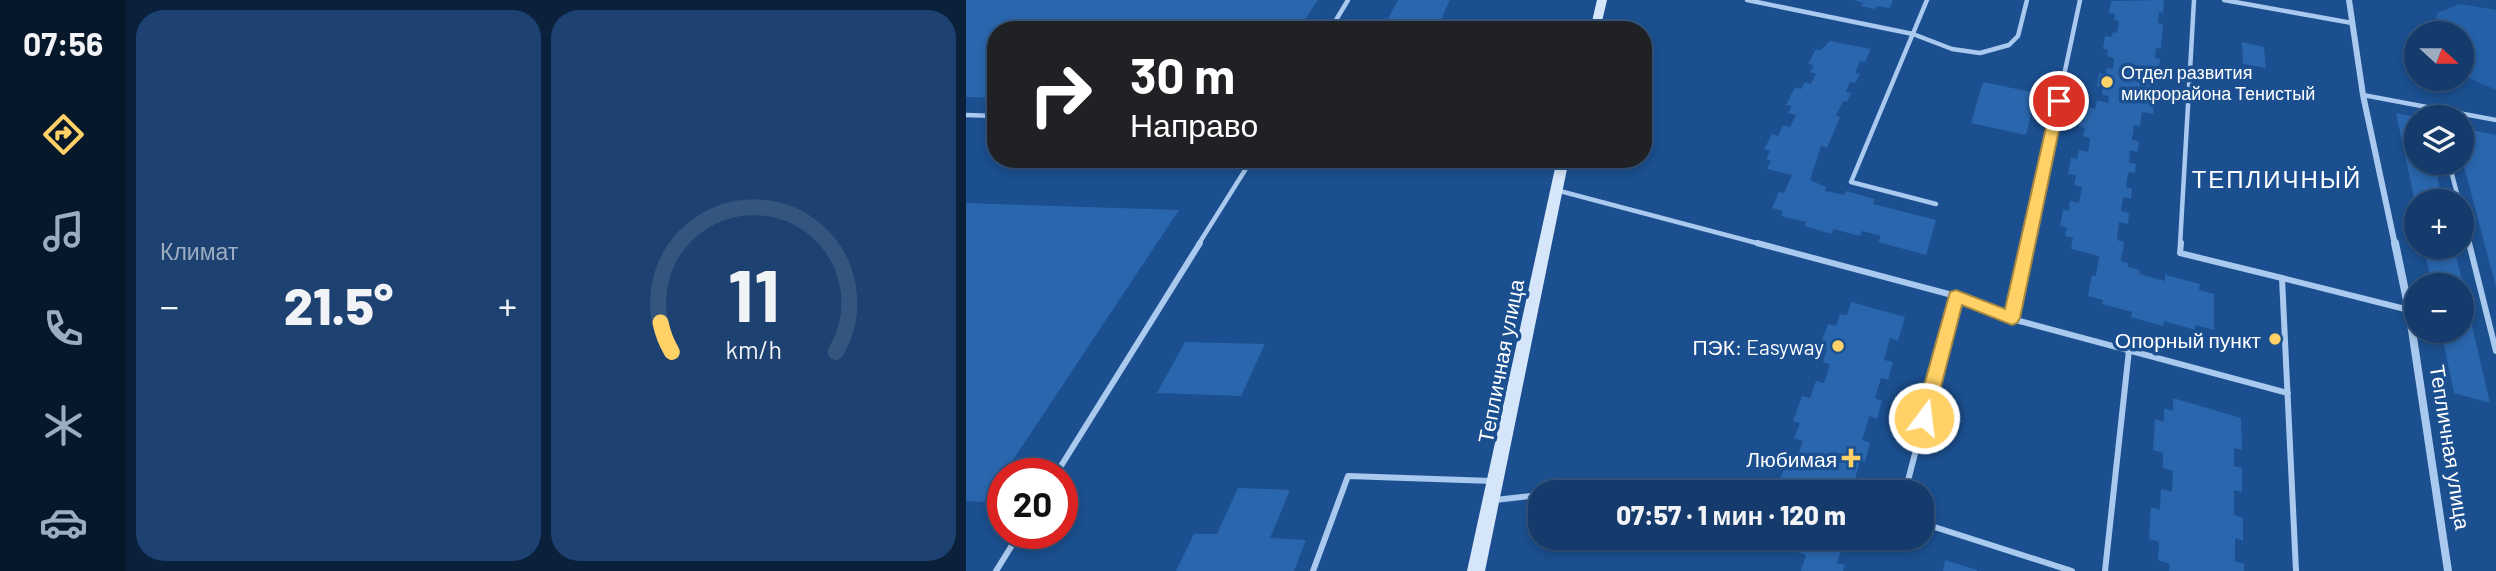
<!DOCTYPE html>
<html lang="ru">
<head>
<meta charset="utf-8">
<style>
	:root { --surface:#143b6b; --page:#1d4271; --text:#f1f3f6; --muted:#9dadc1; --line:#33557e; --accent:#ffd166 }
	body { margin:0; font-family:Barlow,sans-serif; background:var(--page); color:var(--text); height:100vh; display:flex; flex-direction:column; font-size:26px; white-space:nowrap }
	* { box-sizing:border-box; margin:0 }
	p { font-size:23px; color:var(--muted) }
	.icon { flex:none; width:38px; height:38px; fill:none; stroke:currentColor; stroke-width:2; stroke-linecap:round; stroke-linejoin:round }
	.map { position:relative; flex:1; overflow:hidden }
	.panel { display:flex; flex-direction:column; gap:10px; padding:10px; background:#0b203b; width:840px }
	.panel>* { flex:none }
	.top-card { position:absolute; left:21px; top:21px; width:665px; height:147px; border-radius:28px; box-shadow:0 4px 10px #0003,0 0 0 2px var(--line); background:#202124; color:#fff; overflow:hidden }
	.needle { width:46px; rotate:111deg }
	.fabs { position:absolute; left:1438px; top:21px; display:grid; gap:14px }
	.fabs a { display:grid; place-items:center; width:70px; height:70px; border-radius:50%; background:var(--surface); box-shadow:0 4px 10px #0003,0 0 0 2px var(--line); font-size:35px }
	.speed { position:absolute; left:21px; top:458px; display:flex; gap:14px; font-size:35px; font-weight:700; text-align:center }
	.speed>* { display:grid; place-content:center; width:91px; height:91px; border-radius:50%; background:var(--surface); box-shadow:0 4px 10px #0003,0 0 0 2px var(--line); line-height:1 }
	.speed .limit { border:10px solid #d22; background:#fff; color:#111 }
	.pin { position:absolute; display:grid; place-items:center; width:60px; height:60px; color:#fff; margin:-30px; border:4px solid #fff; border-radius:50%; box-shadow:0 2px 7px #0007 }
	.me { position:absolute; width:77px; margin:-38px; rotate:15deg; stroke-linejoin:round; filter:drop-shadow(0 0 5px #0008) }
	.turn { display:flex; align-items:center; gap:24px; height:147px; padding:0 28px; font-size:32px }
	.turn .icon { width:91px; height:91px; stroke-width:2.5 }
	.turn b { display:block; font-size:49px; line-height:60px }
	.big { font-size:52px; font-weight:800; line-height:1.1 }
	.panel .card { flex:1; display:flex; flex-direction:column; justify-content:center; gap:10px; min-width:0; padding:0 24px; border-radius:28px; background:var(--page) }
	.panel .dial { align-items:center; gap:0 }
	.dial svg { height:182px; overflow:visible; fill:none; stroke:var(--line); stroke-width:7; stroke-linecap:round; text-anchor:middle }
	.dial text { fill:var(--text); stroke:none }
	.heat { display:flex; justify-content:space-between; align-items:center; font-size:38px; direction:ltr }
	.panel .tiles { flex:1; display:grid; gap:10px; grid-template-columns:repeat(2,1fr) }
	.trip { position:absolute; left:562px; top:480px; width:406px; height:70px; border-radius:28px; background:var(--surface); box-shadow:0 4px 10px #0003,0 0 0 2px var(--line); font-weight:800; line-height:70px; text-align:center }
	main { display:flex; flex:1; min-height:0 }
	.tab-bar { display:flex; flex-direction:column; width:126px; justify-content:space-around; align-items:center; background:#08182b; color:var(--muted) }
	.tab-bar .icon { width:49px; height:49px }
	.tab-bar .on { color:var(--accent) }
	.tab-bar b { font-size:32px; color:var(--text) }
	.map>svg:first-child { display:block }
	.green { fill:#2461a8 }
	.building { fill:#2a66ad }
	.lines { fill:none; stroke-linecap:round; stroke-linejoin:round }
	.lane-far1 { stroke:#a9c9ee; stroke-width:4.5 }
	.lane { stroke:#a9c9ee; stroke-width:6 }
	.street-far1 { stroke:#a9c9ee; stroke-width:6 }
	.street { stroke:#a9c9ee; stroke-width:8 }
	.secondary { fill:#d6e6fa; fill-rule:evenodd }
	.route { fill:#ffd166; stroke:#a68842; stroke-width:2 }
	.poi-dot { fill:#ffd166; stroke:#1b4f8f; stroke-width:2.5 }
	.labels { text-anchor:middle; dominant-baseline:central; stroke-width:7; stroke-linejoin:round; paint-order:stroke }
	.far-poi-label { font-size:18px; fill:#fff; stroke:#1b4f8f; text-anchor:start }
	.poi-label { font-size:21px; fill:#fff; stroke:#1b4f8f; text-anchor:end }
	.street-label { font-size:21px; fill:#fff; stroke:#1b4f8f }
	.quarter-label { font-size:24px; letter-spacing:2px; fill:#fff; stroke:#1b4f8f }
</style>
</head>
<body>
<main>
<nav class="tab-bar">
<b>07:56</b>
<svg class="icon on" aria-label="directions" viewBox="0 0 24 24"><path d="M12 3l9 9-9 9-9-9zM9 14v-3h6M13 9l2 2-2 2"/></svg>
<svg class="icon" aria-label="music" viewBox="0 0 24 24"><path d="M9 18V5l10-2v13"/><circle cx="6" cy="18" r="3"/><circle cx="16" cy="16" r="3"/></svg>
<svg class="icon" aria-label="phone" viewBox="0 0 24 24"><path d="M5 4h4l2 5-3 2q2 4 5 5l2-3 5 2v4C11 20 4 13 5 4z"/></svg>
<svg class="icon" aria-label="climate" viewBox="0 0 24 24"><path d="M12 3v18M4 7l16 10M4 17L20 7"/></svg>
<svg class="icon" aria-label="car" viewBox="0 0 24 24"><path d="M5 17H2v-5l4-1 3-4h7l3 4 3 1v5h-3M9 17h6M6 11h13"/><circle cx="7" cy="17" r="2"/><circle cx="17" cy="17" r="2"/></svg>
</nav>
<section class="panel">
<div class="tiles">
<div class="card"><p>Климат</p>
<div class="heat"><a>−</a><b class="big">21.5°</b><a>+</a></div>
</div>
<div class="card dial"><svg viewBox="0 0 100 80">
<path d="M14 69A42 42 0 1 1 86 69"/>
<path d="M14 69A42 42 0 0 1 9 56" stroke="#ffd166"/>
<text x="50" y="56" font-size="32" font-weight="700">11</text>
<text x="50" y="72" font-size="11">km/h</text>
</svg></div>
</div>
</section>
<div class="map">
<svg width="1530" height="571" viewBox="0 0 1530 571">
	<rect width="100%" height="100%" fill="#1b4f8f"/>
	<path class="green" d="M1494,4l36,6v80l-34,-15v-42h-29l4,-20z"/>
	<path class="building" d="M0,0h352l-20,30h-302v68l-30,-1z
		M432,0h52l-14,30h-54z
		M888,0h39l-3,8 -14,-2 -1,3 -14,-3 2,-3z
		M1198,0l-1,13 -4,-1 -1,11 5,1 -2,25 -5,-1 -1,10 5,1 -1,9 -8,-1 -1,10 7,1v7l-5,-1 -2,14 5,1 -2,15 -11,-2 -2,14 -6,-1 -2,15 7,1 -1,11 -8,-2 -1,12 7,2 -1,9 -7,-1 -2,15 6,2 -1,10 -8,-2 -2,14 8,2 -1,11 -9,-2 -2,18 7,2 -3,19 7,2v4l12,3 -1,4 26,7v-6l35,9 -1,6 15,4v36l-19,-5v5l-31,-9 -1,5 -32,-9 1,-5 -30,-8 1,-4 -15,-4 4,-21 4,1 3,-20 -28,-7 2,-11 -8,-2 2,-8 -7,-2 3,-17 6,2 1,-10 9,2 3,-16 -8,-2 2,-10 -8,-1 3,-17 6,2 2,-9 9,2 2,-14 -7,-2 2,-8 -7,-2 2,-13 6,1 2,-7 7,2 2,-9 11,3 1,-7 -7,-1 1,-8 -6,-1 2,-13 7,2 1,-7 6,1 1,-11 -7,-2 1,-6 -5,-1 2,-13 7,1 1,-5 4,1 2,-12 -5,-1 1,-6 -6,-1 2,-12z
		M864,41l41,8 -6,13 -5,-1 -2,6 -3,6 5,1 -5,9 -5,-1 -4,10 5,1 -4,9 -4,-1 -7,15 4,1 -13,31 -6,-2 -11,34 16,7 -1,4 19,4 2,-4 29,8 -2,5 63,16 -10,35 -48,-13 3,-6 -19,-5 -2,5 -27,-7 -1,5 -28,-8 2,-4 -25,-6 2,-5 -11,-3 7,-16 5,1 8,-18 -25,-6 4,-8 -5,-2 4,-8 -6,-2 8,-15 6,2 5,-11 7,2 6,-12 -8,-2 4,-7 -6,-1 9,-18 6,2 4,-7 6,2 5,-10 -6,-2 4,-7 -6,-1 8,-15 5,1z
		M1276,42l22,5 2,21 -23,-4z
		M1017,82l53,11 -10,42 -55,-12z
		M1430,113l21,4v46h17l9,38h-26l-1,6z
		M1496,128l34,7v152l-34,-128z
		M0,203l213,7 -194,292 -19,-1z
		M1458,247h30l9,38h-31z
		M1496,287h1l27,116 -36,-10 -13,-62h21z
		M885,302l54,15 -7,24 -8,-3 -6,22 9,2 -5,18 -7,-2 -6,20 7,3 -5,18 -8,-3 -3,12 -4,12 8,3 -5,19 -5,-1 -5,18 5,2 -3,11h-90l4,-12 8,2 8,-22 8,2 8,-21 -9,-3 6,-15 -7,-2 9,-25 8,2 6,-17 8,2 6,-19 -7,-2 4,-13 -7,-3 8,-22 8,2 4,-12 7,1z
		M219,342l80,2 -24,52 -84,-3z
		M1207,398l68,20 1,32 -8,-2v18l8,2v24l-8,-2v25l9,3v23l-8,-3v23l9,3v7h-75l1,-7 -12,-4 1,-18 -10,-3 2,-32 9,3 1,-21 11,3 1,-21 -10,-3v-15l-10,-3 2,-31 9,3v-14l9,3z
		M272,488l52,2 -20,48 36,2 -12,31h-118l18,-37h23z
		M803,537h76l-8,26 8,2 -2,6h-42l5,-16 -39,-13z
		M979,560l32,10v1h-34z"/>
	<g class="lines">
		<path class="lane-far1" d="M781,0l166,34 39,15 28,4 29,-8 9,-9 9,-36
			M961,0l-76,182 85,22
			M1258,0l128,23
			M364,30l18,-30
			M1397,95l133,25
			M0,115l30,1
			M1483,163l10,38
			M590,190l208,55
			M1496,215l8,30
			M232,245l54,-86
			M1062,245l52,-245
			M1214,245l14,-245"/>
		<path class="lane" d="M791,243l199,53 56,23 276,74
			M1215,243l-1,10 102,25 14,293
			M1503,243l27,108
			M1316,278l127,32
			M1046,319l16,-76
			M90,474l144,-231
			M939,492l51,-196
			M529,500l45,-5
			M956,523l150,48
			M30,571l23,-37
			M347,571l35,-95 144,5
			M1139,571l24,-221"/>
		<path class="street-far1" d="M1383,0l14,95 32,150"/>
		<path class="street" d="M1429,243l14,67 39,261"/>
		<path class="secondary" d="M631,0h10l-7,30h-10z
			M591,159h12l-84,412h-18z"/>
	</g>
	<path class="route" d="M1093,97l6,4 -45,217 -3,5 -5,2 -50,-20 -29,113 -3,6 -6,2 -6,-2 -3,-6 35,-126 6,-2 49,19 47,-208z"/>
	<g class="poi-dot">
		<circle cx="1141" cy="82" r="7"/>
		<circle cx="1309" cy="339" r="7"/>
		<circle cx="872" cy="346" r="7"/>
		<path d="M881.5 447.5h7v7h7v7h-7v7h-7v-7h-7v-7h7z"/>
	</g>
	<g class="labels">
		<g class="far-poi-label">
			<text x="1155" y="72">Отдел развития<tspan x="1155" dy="21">микрорайона Тенистый</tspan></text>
		</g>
		<g class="poi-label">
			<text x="1295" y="339">Опорный пункт</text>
			<text x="858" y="346">ПЭК: Easyway</text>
			<text x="871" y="458">Любимая</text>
		</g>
		<g class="street-label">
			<text transform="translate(534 361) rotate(-79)">Тепличная улица</text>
			<text transform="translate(1485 447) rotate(81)">Тепличная улица</text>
		</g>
		<g class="quarter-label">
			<text x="1311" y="178">ТЕПЛИЧНЫЙ</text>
		</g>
	</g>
</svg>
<div class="fabs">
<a><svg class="needle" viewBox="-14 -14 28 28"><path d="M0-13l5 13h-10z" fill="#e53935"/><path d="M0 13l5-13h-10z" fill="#9dadc1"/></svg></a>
<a><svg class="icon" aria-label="layers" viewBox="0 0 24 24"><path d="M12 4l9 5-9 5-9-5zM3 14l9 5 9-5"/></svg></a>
<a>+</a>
<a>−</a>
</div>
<div class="speed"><div class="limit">20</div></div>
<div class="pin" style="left:1093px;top:101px;background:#d93025"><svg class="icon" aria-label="arrive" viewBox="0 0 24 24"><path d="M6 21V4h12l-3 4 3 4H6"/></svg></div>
<svg class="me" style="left:958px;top:418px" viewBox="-20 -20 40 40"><circle r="17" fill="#ffd166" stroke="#fff" stroke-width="3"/><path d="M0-11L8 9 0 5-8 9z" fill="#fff"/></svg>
<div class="trip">07:57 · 1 мин · 120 m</div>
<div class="top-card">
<div class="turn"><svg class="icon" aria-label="right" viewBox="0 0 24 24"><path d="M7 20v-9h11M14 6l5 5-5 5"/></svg><div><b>30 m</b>Направо</div></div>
</div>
</div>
</main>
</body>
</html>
